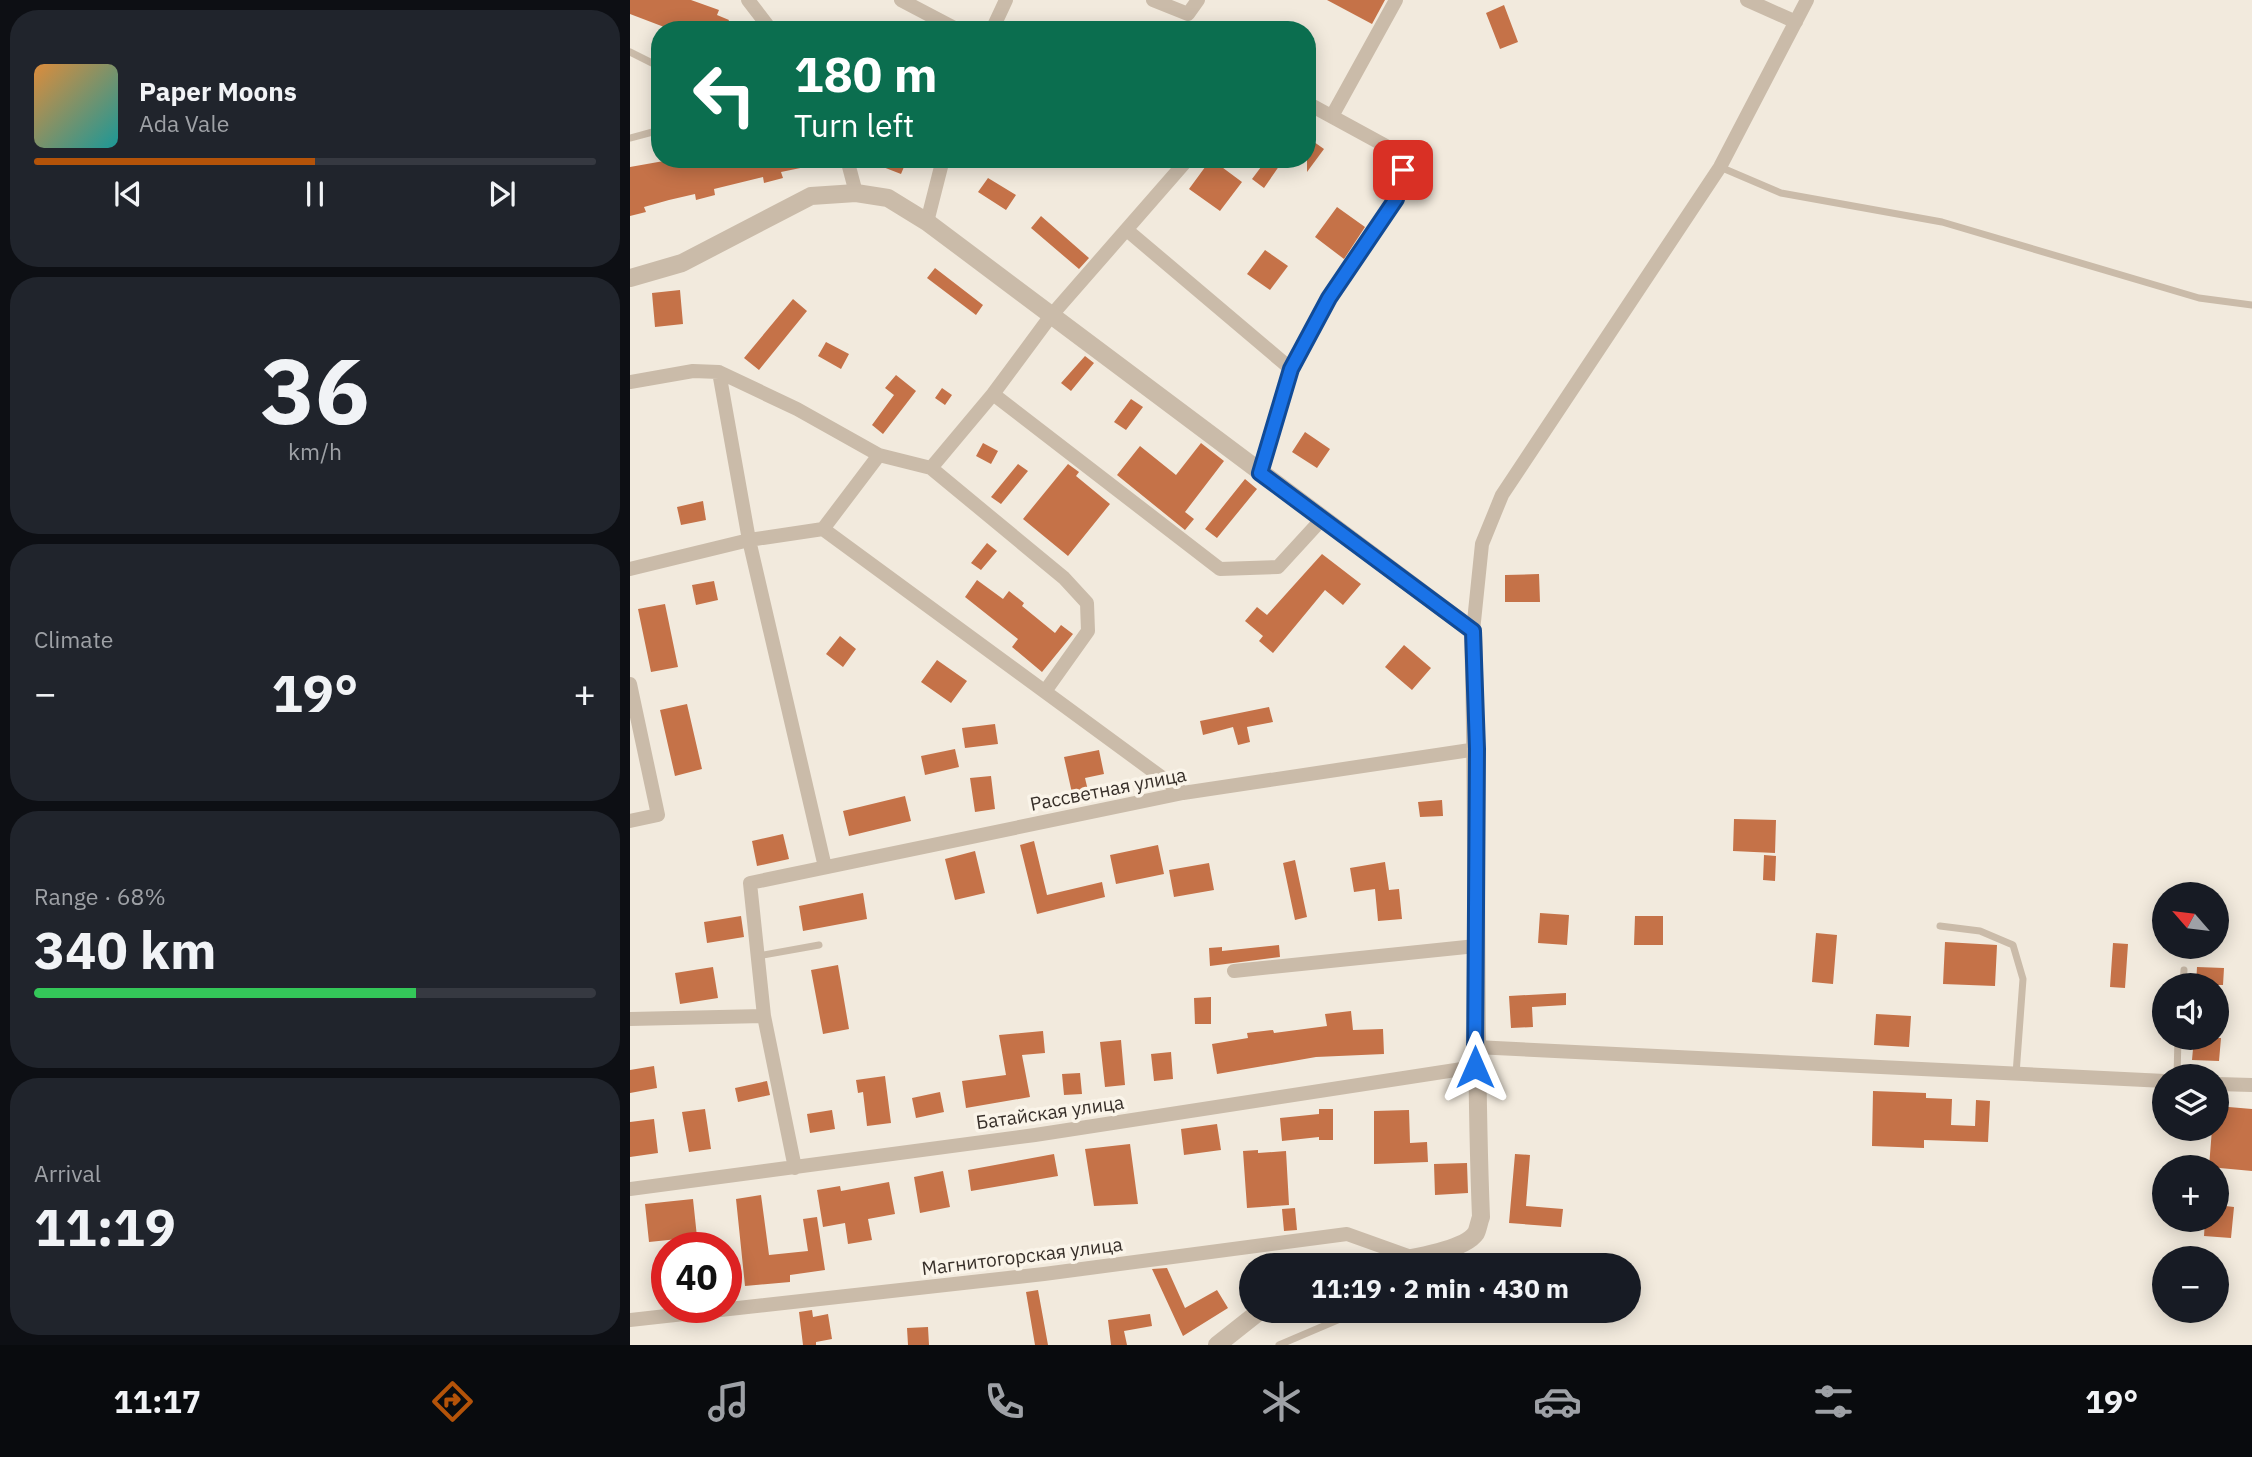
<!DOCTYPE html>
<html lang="en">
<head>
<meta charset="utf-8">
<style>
	:root { --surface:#171b24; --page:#20242c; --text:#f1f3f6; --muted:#9ea1a6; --line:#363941; --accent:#b45309 }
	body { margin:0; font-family:"IBM Plex Sans",sans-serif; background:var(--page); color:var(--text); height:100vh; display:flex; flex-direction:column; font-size:26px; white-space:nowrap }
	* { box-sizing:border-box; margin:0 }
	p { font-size:23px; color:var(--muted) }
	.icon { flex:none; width:38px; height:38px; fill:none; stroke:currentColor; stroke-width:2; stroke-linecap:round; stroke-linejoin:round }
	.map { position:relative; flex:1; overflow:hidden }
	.sheet { display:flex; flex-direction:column; gap:10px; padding:10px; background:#0d0f14; width:630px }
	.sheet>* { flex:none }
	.top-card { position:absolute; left:21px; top:21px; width:665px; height:147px; border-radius:28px; box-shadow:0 4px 18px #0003; background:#0b6e4f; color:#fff; overflow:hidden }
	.needle { width:46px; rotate:298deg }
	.controls { position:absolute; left:1522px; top:882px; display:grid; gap:14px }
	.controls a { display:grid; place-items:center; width:77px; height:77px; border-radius:50%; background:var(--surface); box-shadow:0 4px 18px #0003; font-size:35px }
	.speed { position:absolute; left:21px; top:1232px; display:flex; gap:14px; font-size:35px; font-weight:700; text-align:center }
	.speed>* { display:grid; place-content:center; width:91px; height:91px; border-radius:50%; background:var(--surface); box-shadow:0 4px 18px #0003; line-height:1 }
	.speed .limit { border:10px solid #d22; background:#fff; color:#111 }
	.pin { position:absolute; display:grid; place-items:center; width:60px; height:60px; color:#fff; margin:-30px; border-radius:14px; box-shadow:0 4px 10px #0006 }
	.me { position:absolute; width:77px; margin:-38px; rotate:0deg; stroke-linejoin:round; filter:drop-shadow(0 0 5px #0008) }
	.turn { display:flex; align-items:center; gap:24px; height:147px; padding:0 28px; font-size:32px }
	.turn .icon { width:91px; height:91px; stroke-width:2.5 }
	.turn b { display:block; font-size:49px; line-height:60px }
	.big { font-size:52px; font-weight:700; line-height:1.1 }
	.sheet .card { flex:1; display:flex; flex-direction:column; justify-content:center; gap:10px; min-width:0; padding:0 24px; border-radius:28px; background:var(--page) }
	.sheet .dial { align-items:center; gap:0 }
	.dial b { font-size:91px; line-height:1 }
	.song { display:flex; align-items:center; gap:21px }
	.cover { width:84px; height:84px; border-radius:10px; background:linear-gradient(135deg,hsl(30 70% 55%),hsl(180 70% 35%)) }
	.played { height:7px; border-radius:4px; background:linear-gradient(90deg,var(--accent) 50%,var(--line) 50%) }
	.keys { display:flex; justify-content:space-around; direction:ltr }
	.heat { display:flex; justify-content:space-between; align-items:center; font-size:38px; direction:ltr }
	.charge { height:10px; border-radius:5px; background:linear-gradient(90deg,#34c759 68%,var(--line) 0) }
	.trip { position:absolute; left:609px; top:1253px; width:402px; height:70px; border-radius:35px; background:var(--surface); box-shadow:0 4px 18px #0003; font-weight:700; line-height:70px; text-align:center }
	.tab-bar { display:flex; height:112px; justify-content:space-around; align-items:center; background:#090b0e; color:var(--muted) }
	.tab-bar .icon { width:49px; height:49px }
	.tab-bar .active { color:var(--accent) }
	.tab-bar b { font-size:32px; color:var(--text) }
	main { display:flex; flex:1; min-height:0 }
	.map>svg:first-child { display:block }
	.building { fill:#c57248 }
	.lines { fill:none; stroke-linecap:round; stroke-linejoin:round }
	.service { stroke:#cabba9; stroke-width:7 }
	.minor { stroke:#cabba9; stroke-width:14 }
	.tertiary { stroke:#cabba9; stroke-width:18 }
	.route-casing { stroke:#114b97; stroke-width:18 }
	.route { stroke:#1a73e8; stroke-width:12 }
	.labels { text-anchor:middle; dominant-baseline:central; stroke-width:7; stroke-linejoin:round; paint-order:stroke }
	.street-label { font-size:19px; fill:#372f29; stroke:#faf4e9 }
</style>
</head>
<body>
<main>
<section class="sheet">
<div class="card">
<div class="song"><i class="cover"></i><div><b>Paper Moons</b><p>Ada Vale</p></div></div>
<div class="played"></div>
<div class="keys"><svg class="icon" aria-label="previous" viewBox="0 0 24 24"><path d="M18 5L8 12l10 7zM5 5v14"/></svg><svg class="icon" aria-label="pause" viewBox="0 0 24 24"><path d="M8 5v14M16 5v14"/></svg><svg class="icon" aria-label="next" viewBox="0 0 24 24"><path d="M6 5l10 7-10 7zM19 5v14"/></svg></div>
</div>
<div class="card dial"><b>36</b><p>km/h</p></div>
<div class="card"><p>Climate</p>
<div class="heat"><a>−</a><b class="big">19°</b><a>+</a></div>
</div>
<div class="card"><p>Range · 68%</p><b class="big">340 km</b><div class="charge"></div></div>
<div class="card"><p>Arrival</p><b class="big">11:19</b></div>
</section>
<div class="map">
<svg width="1622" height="1345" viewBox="0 0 1622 1345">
	<rect width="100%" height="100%" fill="#f2eadd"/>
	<path class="building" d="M0,0h61l28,10 -2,5 12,5 -4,10h-53l-42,-16z
		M697,0h58l-13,24z
		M874,5l14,37 -18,7 -14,-36z
		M677,137l17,12 -17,23z
		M45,159h139l1,6 -34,7 2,6 -19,5 -1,-6 -49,12 1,6 -19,5 -1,-6 -26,6 -25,7 2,5 -16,4v-49z
		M268,159l8,3 -5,12 -36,-14z
		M581,159l31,23 -22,29 -31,-22z
		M637,159h17l-20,29 -12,-9z
		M358,178l28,17 -10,15 -28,-18z
		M707,207l28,20 -21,32 -29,-22z
		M411,216l48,42 -10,11 -48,-41z
		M635,250l23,16 -18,24 -23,-16z
		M305,268l48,37 -7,10 -49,-37z
		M50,290l3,34 -28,3 -3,-34z
		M163,299l14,12 -48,59 -15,-12z
		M196,342l23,12 -8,15 -23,-13z
		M455,356l9,7 -23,28 -10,-8z
		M266,375l20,16 -33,43 -11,-9 22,-30 -9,-7z
		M312,388l10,7 -7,10 -10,-7z
		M501,399l12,8 -17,23 -12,-8z
		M675,432l25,17 -13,19 -25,-16z
		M353,443l15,8 -7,13 -15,-8z
		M571,443l23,18 -39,51 9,7 -9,11 -68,-55 23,-29 36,29z
		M388,464l10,7 -27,33 -10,-7z
		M438,464l11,8 -3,4 34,28 -42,52 -45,-37z
		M615,479l12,10 -40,49 -12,-9z
		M73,501l3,19 -25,5 -4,-18z
		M357,543l10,8 -16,19 -10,-7z
		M692,554l39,30 -18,21 -18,-15 -52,63 -14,-12 4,-5 -18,-15 12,-14 10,8z
		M909,574l1,28h-35v-27z
		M347,580l26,19 6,-8 15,12 -2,3 33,27 6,-8 12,9 -31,38 -30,-25 6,-8 -53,-42z
		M84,581l4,19 -22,5 -4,-20z
		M35,604l13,63 -27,5 -13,-63z
		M210,636l16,13 -13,18 -17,-13z
		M774,645l27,23 -19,22 -27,-23z
		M307,660l30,21 -16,22 -30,-21z
		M57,704l15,65 -27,7 -15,-66z
		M639,707l4,15 -26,5 3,15 -12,3 -5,-18 -30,8 -3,-14z
		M365,724l3,20 -33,4 -3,-20z
		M325,749l4,18 -34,8 -4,-19z
		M469,750l5,24 -19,4 5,21 -16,3 -10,-45z
		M361,776l4,33 -20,3 -5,-34z
		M275,796l6,25 -62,15 -6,-25z
		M812,800l1,16 -23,1 -2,-15z
		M1104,819l42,1 -1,33 -42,-2z
		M153,834l6,25 -32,7 -5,-25z
		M404,841l13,54 55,-13 3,15 -68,17 -17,-69z
		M528,845l6,29 -48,10 -6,-29z
		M345,851l10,42 -30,7 -10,-41z
		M1134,855l12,1 -1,25 -12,-1z
		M665,860l12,57 -12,3 -12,-57z
		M755,862l4,28 10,-1 3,30 -24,2 -3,-32 -21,3 -4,-24z
		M579,863l5,27 -40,7 -5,-27z
		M233,893l4,26 -64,12 -4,-25z
		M910,913l29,2 -2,30 -29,-2z
		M111,916l3,21 -37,6 -3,-21z
		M1005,916h28v29h-29z
		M1186,933l21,2 -4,49 -21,-2z
		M1315,942l52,3 -2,41 -52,-2z
		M1483,943l15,1 -3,44 -15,-1z
		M649,945l1,12 -70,9 -1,-18 13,-1v4z
		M208,965l11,64 -26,5 -12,-64z
		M83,967l5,31 -38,6 -5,-31z
		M1567,967l27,1 -1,17h-27z
		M936,993v12l-34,2 1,20 -22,1 -2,-32z
		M581,997v27h-16l-1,-26z
		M721,1011l2,19 30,-1 1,25 -68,3 -99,17 -5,-30 36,-6 -1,-5 26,-3 1,3 53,-7 -2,-12z
		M1246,1014l35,2 -2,31 -35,-2z
		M413,1031l2,22 -23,2 8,42 -64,11 -4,-27 44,-6 -7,-40z
		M1564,1038h27l-2,23 -27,-1z
		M491,1040l4,45 -20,2 -5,-45z
		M541,1052l2,27 -19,2 -3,-27z
		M24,1066l3,22 -27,5v-23z
		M450,1073l2,21 -18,1 -2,-21z
		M255,1076l6,47 -24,3 -4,-34 -5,1 -2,-13z
		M137,1081l3,14 -32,7 -3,-14z
		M1243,1091l53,2v5l26,1 -1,26 24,1 1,-26 14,1 -2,41 -64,-2v8l-52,-2z
		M310,1092l4,20 -28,6 -4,-20z
		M1587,1106l35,3v62l-43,-4 3,-38h5z
		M75,1109l6,40 -22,3 -7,-40z
		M689,1109h14v31h-14v-3l-37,4 -2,-23 39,-4z
		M202,1110l3,19 -25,4 -3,-19z
		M779,1110l1,33 17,-1 1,20 -54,2v-53z
		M24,1119l4,34 -28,4v-35z
		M587,1124l4,26 -37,5 -3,-26z
		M500,1144l8,60 -44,2 -9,-57z
		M628,1150v3l28,-2 3,54 -42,3 -4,-57z
		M424,1154l4,22 -87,15 -3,-21z
		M885,1154l15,1 -4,51 37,3 -2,18 -52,-4z
		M837,1163l1,30 -33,2 -1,-31z
		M313,1171l7,36 -30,6 -6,-36z
		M259,1182l6,32 -27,5 4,21 -24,4 -3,-21 -22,4 -6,-37 23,-4 1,5z
		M131,1195l8,60 39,-4 -5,-32 14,-2 8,53 -35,5v7l-45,4 -9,-87z
		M63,1199l4,38 -48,5 -4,-38z
		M1587,1205l17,2 -3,31 -27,-2 1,-16h12z
		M665,1208l2,22 -13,1 -2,-22z
		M537,1268l18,40 32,-18 11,18 -45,28 -31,-67z
		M408,1290l10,55h-13l-9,-53z
		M182,1310l1,7 15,-3 4,25 -16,3v3h-13l-4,-33z
		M520,1314l2,12 -28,5 3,14h-16l-3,-25z
		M298,1327l1,18h-21l-1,-17z"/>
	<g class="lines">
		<path class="service" d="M0,52l30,15
			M0,138l30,-8
			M1090,167l61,26 161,29 257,76 53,7
			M1310,926l40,5 33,14 10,34 -7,95
			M128,956l61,-11
			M1553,985l1,-15
			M1547,1076l1,-38
			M649,1345l61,-26"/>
		<path class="minor" d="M118,0l23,30
			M271,0l57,30
			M523,0l35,14 10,-14
			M1117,0l49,22
			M362,30l14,-30
			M702,116l64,-116
			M217,159l9,34
			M297,222l16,-63
			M498,231l163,138
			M89,372l30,168 76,327
			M0,382l63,-11 26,1 78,37 82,46 52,13 133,110 23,25 1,28 -42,59
			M363,394l227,175 58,-2 44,-48
			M301,468l62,-74 57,-77 138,-158
			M630,473l31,-104 38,-71 67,-99 7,-29 -8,-19 -88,-48
			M193,529l360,264
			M0,569l119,-29 74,-11 56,-74
			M843,631l9,-87 20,-49 218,-328 87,-167
			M0,684l28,131 -28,6
			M604,971l242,-25
			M0,1019l134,-3
			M845,1047l690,34
			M1587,1084l35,1
			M165,1168l-31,-152 -14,-133 433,-90 294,-44
			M0,1189l405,-54 440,-68
			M0,1320l414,-46 303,-40 67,24"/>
		<path class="tertiary" d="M0,278l52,-15 129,-67 45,-3 32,5 39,24 546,409c6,195 0,391 8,586 -2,5 -3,12 -5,16 -13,20 -82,28 -105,32
			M587,1345l43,-34"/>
	</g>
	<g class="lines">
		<defs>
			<path id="route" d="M773,170l-7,29 -67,99 -38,71 -31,104 213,158 4,118 -2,318"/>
		</defs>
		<use href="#route" class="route-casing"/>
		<use href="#route" class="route"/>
	</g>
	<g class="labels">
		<g class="street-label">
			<text transform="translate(478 789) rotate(-11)">Рассветная улица</text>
			<text transform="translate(420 1112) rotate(-8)">Батайская улица</text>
			<text transform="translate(392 1256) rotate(-7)">Магнитогорская улица</text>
		</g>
	</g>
</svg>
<div class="controls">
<a><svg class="needle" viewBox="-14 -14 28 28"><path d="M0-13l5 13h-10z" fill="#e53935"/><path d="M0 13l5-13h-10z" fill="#9ea1a6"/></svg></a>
<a><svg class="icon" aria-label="sound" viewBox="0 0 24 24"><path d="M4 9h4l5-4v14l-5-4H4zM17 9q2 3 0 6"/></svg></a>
<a><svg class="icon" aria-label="layers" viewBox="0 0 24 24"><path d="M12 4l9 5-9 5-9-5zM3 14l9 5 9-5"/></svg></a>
<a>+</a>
<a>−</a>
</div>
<div class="speed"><div class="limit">40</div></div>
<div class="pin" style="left:773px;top:170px;background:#d93025"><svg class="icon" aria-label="arrive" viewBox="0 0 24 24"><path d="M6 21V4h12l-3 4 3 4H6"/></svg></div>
<svg class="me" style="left:845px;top:1067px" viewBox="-20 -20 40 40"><path d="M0-17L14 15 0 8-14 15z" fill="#1a73e8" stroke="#fff" stroke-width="4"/></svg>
<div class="trip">11:19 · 2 min · 430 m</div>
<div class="top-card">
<div class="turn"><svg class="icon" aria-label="left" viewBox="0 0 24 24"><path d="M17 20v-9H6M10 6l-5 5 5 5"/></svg><div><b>180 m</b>Turn left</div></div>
</div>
</div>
</main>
<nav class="tab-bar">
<b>11:17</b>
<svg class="icon active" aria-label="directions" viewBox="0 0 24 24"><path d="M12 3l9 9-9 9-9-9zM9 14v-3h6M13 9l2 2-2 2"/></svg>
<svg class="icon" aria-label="music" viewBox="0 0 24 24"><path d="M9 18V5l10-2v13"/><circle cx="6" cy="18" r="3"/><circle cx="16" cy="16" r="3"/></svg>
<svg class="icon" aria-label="phone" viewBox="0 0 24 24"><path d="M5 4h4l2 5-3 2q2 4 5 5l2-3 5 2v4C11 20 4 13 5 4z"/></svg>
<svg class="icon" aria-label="climate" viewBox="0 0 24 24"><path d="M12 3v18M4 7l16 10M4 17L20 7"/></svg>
<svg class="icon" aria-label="car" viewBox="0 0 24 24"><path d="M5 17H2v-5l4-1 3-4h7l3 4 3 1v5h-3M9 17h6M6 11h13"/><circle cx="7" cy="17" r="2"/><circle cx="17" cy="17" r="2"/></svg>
<svg class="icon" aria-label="filters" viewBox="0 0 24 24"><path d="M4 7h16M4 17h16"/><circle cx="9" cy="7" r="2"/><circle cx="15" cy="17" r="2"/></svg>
<b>19°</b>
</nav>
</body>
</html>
